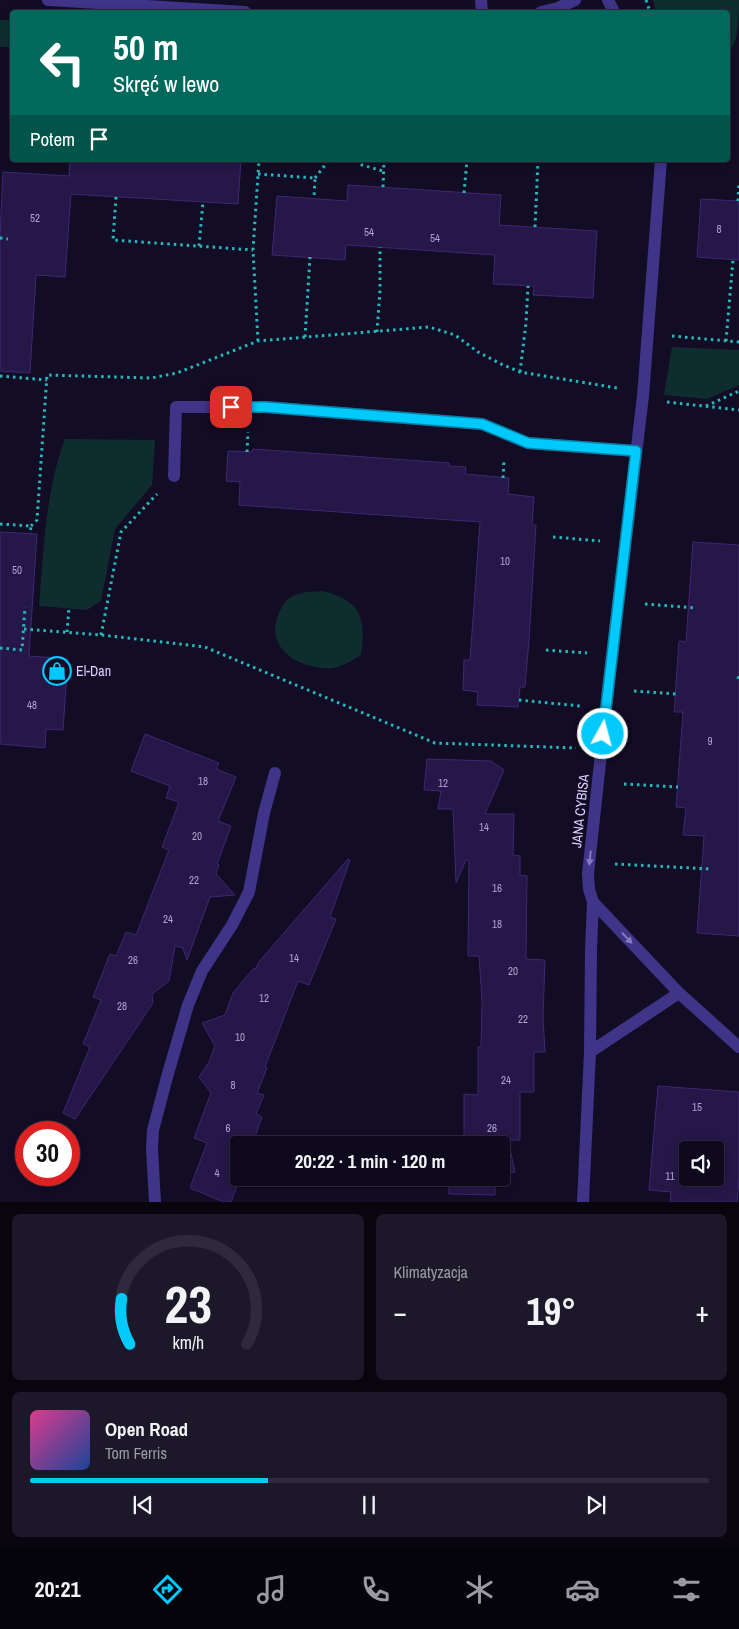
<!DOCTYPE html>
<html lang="pl">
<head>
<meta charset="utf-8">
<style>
	:root { --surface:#0e091c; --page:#1c1729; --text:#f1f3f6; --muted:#9b9aa3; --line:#2e2a3b; --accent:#00cafb }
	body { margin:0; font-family:"Archivo Narrow",sans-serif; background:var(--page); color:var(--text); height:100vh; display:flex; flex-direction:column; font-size:19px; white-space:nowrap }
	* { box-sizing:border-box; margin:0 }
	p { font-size:16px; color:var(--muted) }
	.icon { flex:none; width:28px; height:28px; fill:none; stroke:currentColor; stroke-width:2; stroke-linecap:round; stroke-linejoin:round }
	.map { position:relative; height:1202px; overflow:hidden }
	.sheet { display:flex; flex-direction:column; gap:12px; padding:12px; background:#08050f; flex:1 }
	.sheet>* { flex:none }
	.banner { position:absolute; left:10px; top:10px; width:720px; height:152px; border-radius:5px; box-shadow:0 2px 8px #0003,0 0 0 1px var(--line); background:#00695c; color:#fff; overflow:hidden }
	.tools { position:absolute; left:679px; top:1141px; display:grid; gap:10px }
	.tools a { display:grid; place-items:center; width:45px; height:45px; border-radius:5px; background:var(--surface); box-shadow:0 2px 8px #0003,0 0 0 1px var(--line); font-size:25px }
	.speed { position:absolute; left:15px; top:1121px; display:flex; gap:10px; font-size:25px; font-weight:700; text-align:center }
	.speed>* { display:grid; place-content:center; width:65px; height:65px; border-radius:50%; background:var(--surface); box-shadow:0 2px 8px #0003,0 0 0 1px var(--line); line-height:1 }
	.speed .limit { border:8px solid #d22; background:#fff; color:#111 }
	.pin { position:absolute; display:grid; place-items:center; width:42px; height:42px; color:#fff; margin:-21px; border-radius:10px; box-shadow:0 2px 8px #0006 }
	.me { position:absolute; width:55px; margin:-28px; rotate:7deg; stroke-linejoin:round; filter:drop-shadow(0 0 4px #0008) }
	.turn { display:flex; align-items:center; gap:18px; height:105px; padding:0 20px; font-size:22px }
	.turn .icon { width:65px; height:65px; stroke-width:2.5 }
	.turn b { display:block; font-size:35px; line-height:42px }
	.then { display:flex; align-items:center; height:48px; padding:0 20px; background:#0003; gap:10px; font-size:19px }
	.big { font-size:38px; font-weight:700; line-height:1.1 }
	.sheet .widget { flex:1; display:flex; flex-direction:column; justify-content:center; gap:8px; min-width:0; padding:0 18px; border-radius:8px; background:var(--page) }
	.sheet .dial { align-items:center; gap:0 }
	.dial svg { height:130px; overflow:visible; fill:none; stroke:var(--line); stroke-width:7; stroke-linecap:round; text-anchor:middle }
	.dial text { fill:var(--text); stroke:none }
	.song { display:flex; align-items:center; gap:15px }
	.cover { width:60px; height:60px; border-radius:8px; background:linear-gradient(135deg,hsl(330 70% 55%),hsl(220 70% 35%)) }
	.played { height:5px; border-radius:2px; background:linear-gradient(90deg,var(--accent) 35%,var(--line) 35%) }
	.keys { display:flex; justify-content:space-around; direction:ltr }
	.heat { display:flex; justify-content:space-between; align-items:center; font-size:28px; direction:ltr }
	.sheet .tiles { flex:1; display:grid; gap:12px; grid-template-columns:1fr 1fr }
	.widget:last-child { grid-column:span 2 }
	.trip { position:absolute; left:230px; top:1136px; width:280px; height:50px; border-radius:5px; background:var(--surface); box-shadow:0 2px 8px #0003,0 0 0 1px var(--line); font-weight:700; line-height:50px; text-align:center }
	.tabs { display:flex; height:80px; justify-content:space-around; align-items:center; background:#06040b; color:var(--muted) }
	.tabs .icon { width:35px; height:35px }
	.tabs .current { color:var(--accent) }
	.tabs b { font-size:22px; color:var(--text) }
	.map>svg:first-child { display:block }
	.green { fill:#0f2d2f }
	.building { fill:#251747; stroke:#3e2775; fill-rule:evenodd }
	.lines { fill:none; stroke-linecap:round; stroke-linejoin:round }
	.path { stroke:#25b9be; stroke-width:3; stroke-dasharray:2.5 4; stroke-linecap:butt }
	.minor { stroke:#3f3488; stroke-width:12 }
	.oneway { fill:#857abe }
	.route-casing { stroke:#0083a3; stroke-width:12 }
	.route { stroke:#00cafb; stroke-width:9 }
	.labels { text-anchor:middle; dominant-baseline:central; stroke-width:5; stroke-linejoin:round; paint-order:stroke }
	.number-label { font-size:11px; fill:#ada2d1 }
	.poi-label { font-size:14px; fill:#dad0ff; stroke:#130c25; text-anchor:start }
	.street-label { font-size:14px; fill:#dad0ff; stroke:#130c25 }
</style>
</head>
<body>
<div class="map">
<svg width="739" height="1202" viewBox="0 0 739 1202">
	<rect width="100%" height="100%" fill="#130c25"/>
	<path class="green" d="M653,0h86c0,15 0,45 -11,52v-40l-72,-1z
		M0,20h11l-2,27h-9z
		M672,347l67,3v35l-32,14 -43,-4z
		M65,439l90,1 -3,45 -37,44 -14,72 -14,9 -48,-4c5,-56 6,-114 26,-167z
		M323,591c39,10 43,28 38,64 -8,5 -18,11 -27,13 -6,1 -13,0 -19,-1 -27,-5 -49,-25 -36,-54 3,-7 7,-14 14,-17 9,-5 21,-4 30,-5z"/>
	<path class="building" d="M70,160h171l-3,44 -167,-10 -6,83 -29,-2 -6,98 -30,-2v-136l3,-63 66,4z
		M348,185l153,10 -2,30 98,6 -4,67 -60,-3 1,-9 -41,-2 2,-29 -149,-10 -1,15 -73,-5 5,-59 70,5z
		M701,199l38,2v59l-42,-3z
		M253,449l196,14v3l17,1 -1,7 44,4 -1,16 26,3 -2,28h4l-7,115 -4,47h-5l-2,20 -41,-2 1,-13 -15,-2 1,-30h6l10,-138 -241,-17 1,-23 -14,-1 2,-30 24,1z
		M0,532l37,2 -8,122 39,3 -5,71 -17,-1 -1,19 -45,-4z
		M693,542l46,3v391l-42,-3 7,-97 -21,-1 3,-27 -10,-1 7,-95h-9l5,-71 7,1z
		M145,734l74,29 -3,6 20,8 -18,44 13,5 -14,38 2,1 -3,9 19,21 -25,2 -23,63 -4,-12 -8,-2 -6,35 -17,13 1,9 -78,116 -12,-6 27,-66 -7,-3 18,-44 -8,-3 17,-43 6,2 10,-24 10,3 33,-85 -7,-3 17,-45 -13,-4 4,-12 -39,-15z
		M427,759l64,2 13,9 -19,44h29l-1,41 7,1v19l7,1 -1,83 19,1 -2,57 2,35h-11v40h-14v48h-12l7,32 -14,3v-30h-51v-3h14v-48l14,1v-48h3l1,-46 -3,-45h-11l1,-96h-3l-10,23 -3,-74h-15l3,-18 -17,-1z
		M348,859l2,1 -20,57 6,2 -27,66 -11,-4 -33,86 2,1 -10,25 7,2 -8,19 6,3 -10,28h-13l1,33 -9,24h-7l-34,-14 17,-45 -13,-5 17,-45 -12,-16 10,-15 6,-16 -13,-23 23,-8 8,-22 21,-25 2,1 2,-6z
		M658,1086l81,6v88l-2,22h-67l1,-10 -22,-2zM688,1150h27v28h-27z
		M449,1178h46v17l-46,-1z"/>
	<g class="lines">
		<path class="path" d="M646,0l4,12
			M356,160l6,5 21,6
			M258,174l57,4 -1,20
			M315,178l14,-18
			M383,187l1,-27
			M464,193l3,-33
			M116,197l-3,43 140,10
			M738,201l1,-19
			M535,227l3,-67
			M0,238l8,1
			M199,246l4,-44
			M377,332l3,-42v-43
			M672,336l67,6
			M305,337l5,-80
			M258,341l-5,-91 6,-90
			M726,341l7,-81
			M520,372l6,-49 2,-37
			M0,376l47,4
			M667,402l72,8
			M706,406l33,-15
			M247,452l1,-20
			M503,478l1,-17
			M0,524l31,2 -1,8
			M31,526l6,-6 10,-145 104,3 26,-5 81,-32 171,-14 26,8 23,17 23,12 19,8 97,16
			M553,537l47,4
			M645,604l52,4
			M24,629l77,6 104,12 230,96 141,5
			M67,632l2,-24
			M101,635l20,-103 36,-38
			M0,648l22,2 3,-43
			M546,650l41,3
			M737,677l2,1
			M634,691l42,3
			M519,700l61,6
			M624,784l54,3
			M615,864l96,5"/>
		<path class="minor" d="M48,0l197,12
			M481,0l1,12
			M608,0l6,12
			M541,12l17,-4 17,-8
			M174,476l2,-69h89l217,17 46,19 108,8
			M593,902l86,91 60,54
			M590,1052l89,-59
			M155,1202l-3,-53 1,-19 14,-53 21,-72 14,-34 30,-46 17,-33 15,-79 11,-40
			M583,1202l7,-150 1,-102 2,-48 -4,-13 -1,-15 20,-185 35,-293 18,-236"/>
	</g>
	<defs><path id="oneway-solid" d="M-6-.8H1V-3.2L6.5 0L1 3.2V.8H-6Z" transform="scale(1.25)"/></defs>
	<g class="oneway">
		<use href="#oneway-solid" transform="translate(590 858) rotate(96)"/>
		<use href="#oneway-solid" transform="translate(627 938) rotate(47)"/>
	</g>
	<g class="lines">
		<defs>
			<path id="route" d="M231,407h34l217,17 46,19 108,8 -33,283"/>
		</defs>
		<use href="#route" class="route-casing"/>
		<use href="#route" class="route"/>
	</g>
	<defs>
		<symbol id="shop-ring" viewBox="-11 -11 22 22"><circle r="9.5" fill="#130c25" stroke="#00cafb" stroke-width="1.5"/><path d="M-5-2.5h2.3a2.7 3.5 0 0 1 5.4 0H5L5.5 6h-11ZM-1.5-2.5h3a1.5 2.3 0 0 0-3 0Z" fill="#00cafb"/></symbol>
	</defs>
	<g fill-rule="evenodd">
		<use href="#shop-ring" x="41" y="655" width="32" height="32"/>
	</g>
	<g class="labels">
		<g class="number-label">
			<text x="35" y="218">52</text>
			<text x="719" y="229">8</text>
			<text x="369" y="232">54</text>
			<text x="435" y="238">54</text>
			<text x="505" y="561">10</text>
			<text x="17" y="570">50</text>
			<text x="32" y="705">48</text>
			<text x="710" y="741">9</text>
			<text x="203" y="781">18</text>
			<text x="443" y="783">12</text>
			<text x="484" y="827">14</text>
			<text x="197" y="836">20</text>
			<text x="194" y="880">22</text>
			<text x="497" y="888">16</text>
			<text x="168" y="919">24</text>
			<text x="497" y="924">18</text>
			<text x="294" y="958">14</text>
			<text x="133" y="960">26</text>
			<text x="513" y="971">20</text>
			<text x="264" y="998">12</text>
			<text x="122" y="1006">28</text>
			<text x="523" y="1019">22</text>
			<text x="240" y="1037">10</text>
			<text x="506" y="1080">24</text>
			<text x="233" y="1085">8</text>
			<text x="697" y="1107">15</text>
			<text x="228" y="1128">6</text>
			<text x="492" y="1128">26</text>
			<text x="217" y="1173">4</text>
			<text x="670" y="1176">11</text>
		</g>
		<g class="poi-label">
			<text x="76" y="671">El-Dan</text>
		</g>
		<g class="street-label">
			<text transform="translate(580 811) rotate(-84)">JANA CYBISA</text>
		</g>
	</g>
</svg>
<div class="tools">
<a><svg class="icon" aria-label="sound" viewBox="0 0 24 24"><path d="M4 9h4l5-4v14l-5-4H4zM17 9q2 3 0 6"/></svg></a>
</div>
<div class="speed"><div class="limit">30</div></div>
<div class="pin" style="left:231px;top:407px;background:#d93025"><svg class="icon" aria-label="arrive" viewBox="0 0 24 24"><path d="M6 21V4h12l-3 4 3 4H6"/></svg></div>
<svg class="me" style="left:603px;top:734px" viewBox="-20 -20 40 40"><circle r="17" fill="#00cafb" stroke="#fff" stroke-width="3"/><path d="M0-11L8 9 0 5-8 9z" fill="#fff"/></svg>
<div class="trip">20:22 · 1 min · 120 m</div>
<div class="banner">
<div class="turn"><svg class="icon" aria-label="left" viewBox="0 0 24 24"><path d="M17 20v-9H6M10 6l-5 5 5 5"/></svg><div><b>50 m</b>Skręć w lewo</div></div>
<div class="then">Potem<svg class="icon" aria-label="arrive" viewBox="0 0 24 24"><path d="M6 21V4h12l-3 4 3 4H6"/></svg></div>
</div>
</div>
<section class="sheet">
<div class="tiles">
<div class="widget dial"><svg viewBox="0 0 100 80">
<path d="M14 69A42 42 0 1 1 86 69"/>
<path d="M14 69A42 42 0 0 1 9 41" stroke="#00cafb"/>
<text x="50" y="56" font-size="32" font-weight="700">23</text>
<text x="50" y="72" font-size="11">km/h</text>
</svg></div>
<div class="widget"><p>Klimatyzacja</p>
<div class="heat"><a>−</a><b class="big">19°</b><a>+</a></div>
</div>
<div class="widget">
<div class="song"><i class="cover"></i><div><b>Open Road</b><p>Tom Ferris</p></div></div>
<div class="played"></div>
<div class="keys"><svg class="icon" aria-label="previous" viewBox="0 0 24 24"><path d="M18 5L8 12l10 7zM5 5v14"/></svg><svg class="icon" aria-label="pause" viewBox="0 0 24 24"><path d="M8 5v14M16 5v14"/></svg><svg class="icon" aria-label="next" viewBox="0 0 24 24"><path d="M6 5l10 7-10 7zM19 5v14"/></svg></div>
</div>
</div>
</section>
<nav class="tabs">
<b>20:21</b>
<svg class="icon current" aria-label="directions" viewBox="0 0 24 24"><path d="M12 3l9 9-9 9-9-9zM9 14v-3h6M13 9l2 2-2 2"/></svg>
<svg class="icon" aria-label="music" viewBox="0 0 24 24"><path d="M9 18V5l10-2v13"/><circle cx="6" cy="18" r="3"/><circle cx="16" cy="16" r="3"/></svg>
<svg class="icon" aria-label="phone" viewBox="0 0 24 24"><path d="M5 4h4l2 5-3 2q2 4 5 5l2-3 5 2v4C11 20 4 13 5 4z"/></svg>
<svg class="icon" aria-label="climate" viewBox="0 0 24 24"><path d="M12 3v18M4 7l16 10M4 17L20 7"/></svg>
<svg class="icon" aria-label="car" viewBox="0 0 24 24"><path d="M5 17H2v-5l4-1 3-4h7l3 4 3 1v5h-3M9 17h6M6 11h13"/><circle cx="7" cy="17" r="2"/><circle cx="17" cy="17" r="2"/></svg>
<svg class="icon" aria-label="filters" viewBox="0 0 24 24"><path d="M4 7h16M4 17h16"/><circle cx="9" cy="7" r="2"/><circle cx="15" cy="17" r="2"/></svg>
</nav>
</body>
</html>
